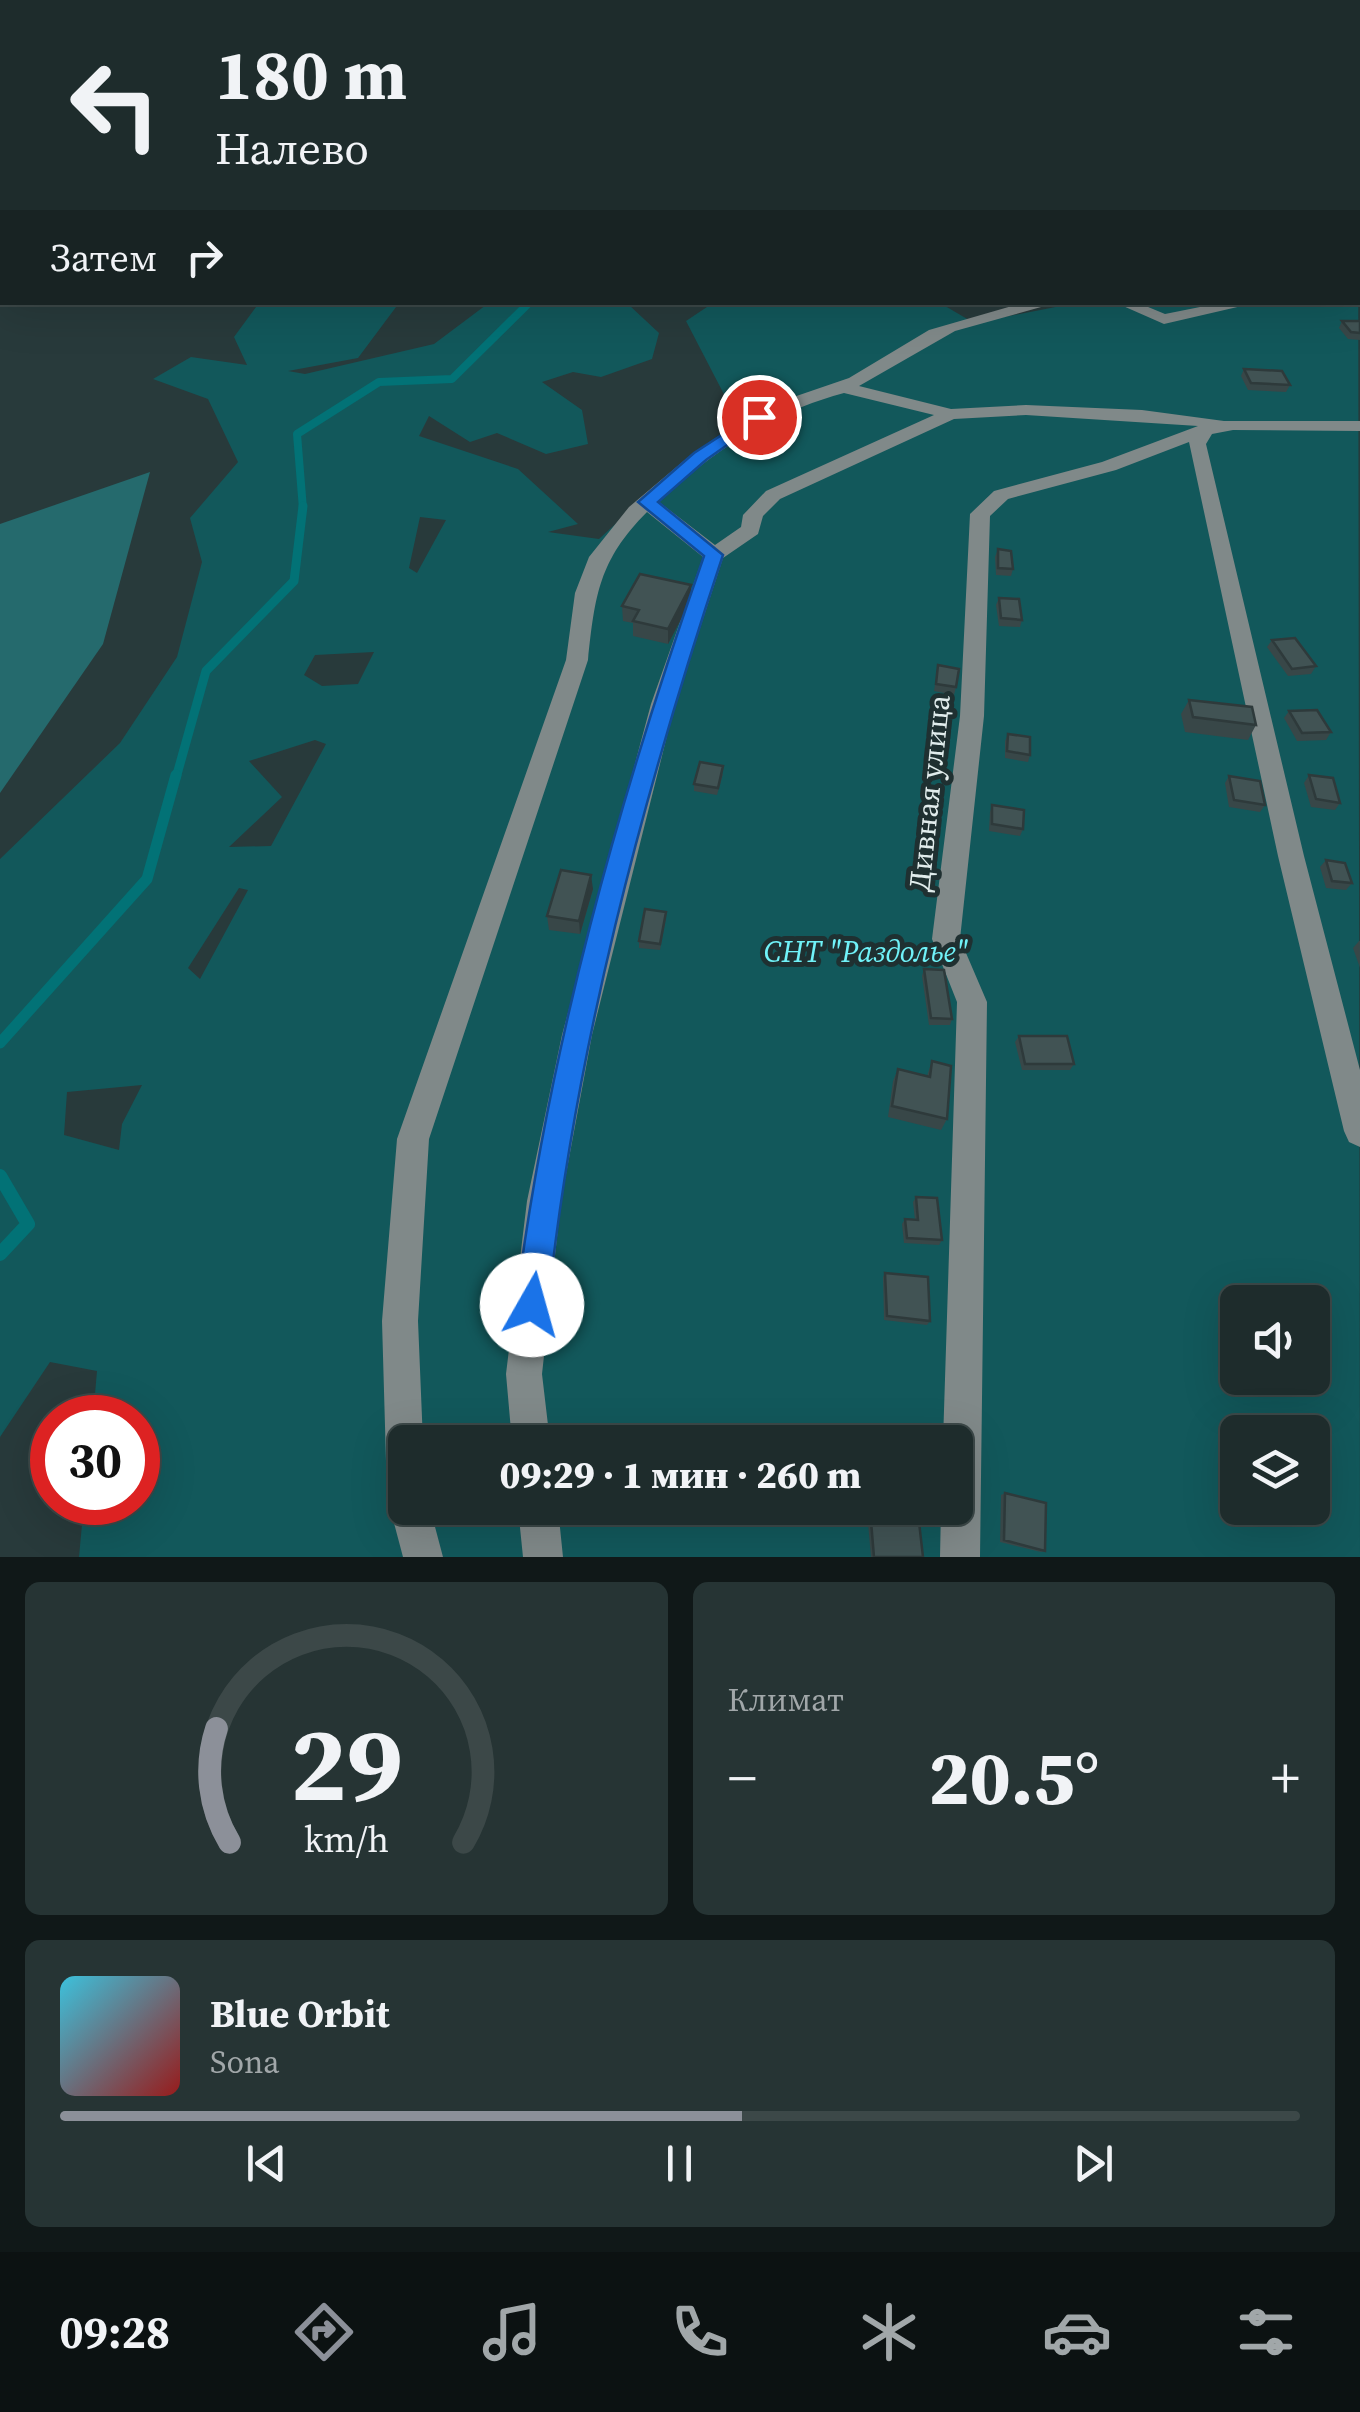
<!DOCTYPE html>
<html lang="ru">
<head>
<meta charset="utf-8">
<style>
	:root { --surface:#1e2c2c; --page:#263434; --text:#f1f3f6; --muted:#a1a7a9; --line:#3c4848; --accent:#8c9099 }
	body { margin:0; font-family:"Source Serif 4",serif; background:var(--page); color:var(--text); height:100vh; display:flex; flex-direction:column; font-size:38px; white-space:nowrap }
	* { box-sizing:border-box; margin:0 }
	p { font-size:32px; color:var(--muted) }
	.icon { flex:none; width:55px; height:55px; fill:none; stroke:currentColor; stroke-width:2; stroke-linecap:round; stroke-linejoin:round }
	.map { position:relative; height:1557px; overflow:hidden }
	.side { display:flex; flex-direction:column; gap:25px; padding:25px; background:#101818; flex:1 }
	.side>* { flex:none }
	.guide { position:absolute; left:0px; top:0px; width:1360px; height:305px; box-shadow:0 10px 40px #0002,0 0 0 2px var(--line); background:#1e2c2c; color:var(--text); overflow:hidden }
	.controls { position:absolute; left:1220px; top:1285px; display:grid; gap:20px }
	.controls a { display:grid; place-items:center; width:110px; height:110px; border-radius:15px; background:var(--surface); box-shadow:0 10px 40px #0002,0 0 0 2px var(--line); font-size:50px }
	.speed { position:absolute; left:30px; top:1395px; display:flex; gap:20px; font-size:50px; font-weight:700; text-align:center }
	.speed>* { display:grid; place-content:center; width:130px; height:130px; border-radius:50%; background:var(--surface); box-shadow:0 10px 40px #0002,0 0 0 2px var(--line); line-height:1 }
	.speed .limit { border:15px solid #d22; background:#fff; color:#111 }
	.pin { position:absolute; display:grid; place-items:center; width:85px; height:85px; color:#fff; margin:-42px; border:5px solid #fff; border-radius:50%; box-shadow:0 2px 10px #0007 }
	.me { position:absolute; width:110px; margin:-55px; rotate:7deg; stroke-linejoin:round; filter:drop-shadow(0 0 8px #0008) }
	.turn { display:flex; align-items:center; gap:35px; height:210px; padding:0 50px; font-size:45px }
	.turn .icon { width:130px; height:130px; stroke-width:2.5 }
	.turn b { display:block; font-size:70px; line-height:85px }
	.then { display:flex; align-items:center; height:95px; padding:0 50px; background:#0003; gap:20px; font-size:38px }
	.big { font-size:75px; font-weight:800; line-height:1.1 }
	.side .widget { flex:1; display:flex; flex-direction:column; justify-content:center; gap:15px; min-width:0; padding:0 35px; border-radius:15px; background:var(--page) }
	.side .dial { align-items:center; gap:0 }
	.dial svg { height:260px; overflow:visible; fill:none; stroke:var(--line); stroke-width:7; stroke-linecap:round; text-anchor:middle }
	.dial text { fill:var(--text); stroke:none }
	.song { display:flex; align-items:center; gap:30px }
	.cover { width:120px; height:120px; border-radius:15px; background:linear-gradient(135deg,hsl(190 70% 55%),hsl(0 70% 35%)) }
	.played { height:10px; border-radius:5px; background:linear-gradient(90deg,var(--accent) 55%,var(--line) 55%) }
	.keys { display:flex; justify-content:space-around; direction:ltr }
	.heat { display:flex; justify-content:space-between; align-items:center; font-size:55px; direction:ltr }
	.side .tiles { flex:1; display:grid; gap:25px; grid-template-columns:1fr 1fr }
	.widget:last-child { grid-column:span 2 }
	.trip { position:absolute; left:388px; top:1425px; width:585px; height:100px; border-radius:15px; background:var(--surface); box-shadow:0 10px 40px #0002,0 0 0 2px var(--line); font-weight:800; line-height:100px; text-align:center }
	.tab-bar { display:flex; height:160px; justify-content:space-around; align-items:center; background:#0c1212; color:var(--muted) }
	.tab-bar .icon { width:70px; height:70px }
	.tab-bar .on { color:var(--accent) }
	.tab-bar b { font-size:45px; color:var(--text) }
	.map>svg:first-child { display:block }
	.green { fill:#12585b; fill-rule:evenodd }
	.forest { fill:#256a6d }
	.lines { fill:none; stroke-linecap:round; stroke-linejoin:round }
	.stream-far3 { stroke:#027276; stroke-width:8 }
	.stream-far2 { stroke:#027276; stroke-width:9 }
	.stream-far1 { stroke:#027276; stroke-width:11 }
	.stream { stroke:#027276; stroke-width:14 }
	.path { stroke:#677778; stroke-width:2.5; stroke-dasharray:4 2.5; stroke-linecap:butt }
	.minor { fill:#808989; fill-rule:evenodd }
	.wall { fill:#384748 }
	.shaded-wall { fill:#2e3a3b }
	.building { fill:#415354; stroke:#2e3a3b; stroke-width:2.5 }
	.route { fill:#1a73e8; stroke:#114b97; stroke-width:2.5 }
	.labels { text-anchor:middle; dominant-baseline:central; stroke-width:10; stroke-linejoin:round; paint-order:stroke }
	.street-label { font-size:30px; fill:#e1ecec; stroke:#1f3031 }
	.park-label { font-size:30px; font-style:italic; fill:#70f2f8; stroke:#1f3031 }
</style>
</head>
<body>
<div class="map">
<svg width="1360" height="1557" viewBox="0 0 1360 1557">
	<rect width="100%" height="100%" fill="#283a3b"/>
	<path class="green" d="M749,0h570l-573,2z
		M1358,123l2,1434h-1281l5,-54 54,-1v-84l-45,-1 4,-46 -47,-9 -50,75v-578l120,-116 57,-86 25,-95 -12,-44 48,-56 -30,-63 -55,-20 38,-22 56,8 -13,-28 25,-34h140l-41,55 -70,13 17,3 129,-30 52,-39 -6,-2 149,2 30,28 -7,26 -51,18 -28,-5 -31,10 40,28 6,34 -42,10 -49,-21 -27,9 -41,-26 -10,20 99,33 60,55 -30,8 51,7 94,-86 58,-39 -22,-10 -43,-83 27,-18h227l34,20 102,-20 282,-1zM420,517l26,3 -29,53 -8,-5zM374,652l-16,32 -36,2 -18,-11 11,-20zM315,740l11,4 -55,102 -42,1 53,-50 -33,-36zM239,888l9,2 -48,89 -12,-11zM142,1085l-20,39 -3,26 -55,-15 3,-43zM1238,1302h74v76h-74zM1238,1432h74v76h-74zM405,1442h550v66h-550z"/>
	<path class="forest" d="M150,472l-47,172 -103,149v-269z"/>
	<g class="lines">
		<path class="stream-far3" d="M303,509l-6,-75 82,-52 73,-3 78,-77"/>
		<path class="stream-far2" d="M176,778l30,-107 88,-90 9,-75"/>
		<path class="stream-far1" d="M0,1043l147,-164 29,-104"/>
		<path class="stream" d="M0,1176l28,48 -28,30"/>
		<path class="path" d="M259,0l6,2
			M312,2l46,-2
			M641,2l10,-2"/>
		<path class="minor" d="M212,0h12l2,2h-11z
			M1358,13l2,1v6l-2,-1z
			M1360,114v8l-2,-1v-6z
			M1358,269h2v15l-2,-1z
			M1026,302h33l-104,29 -96,55 92,23 75,-4 116,5 82,11h136v10l-127,-1 -21,4 -6,10 98,412 56,214v77l-11,-5 -5,-11 -66,-275 -89,-414 -73,28 -108,29 -18,17 -6,200 -24,223 27,63 -7,555h-40l1,-49h14v-66h-12l14,-440 -25,-63 28,-223 10,-202 24,-23 108,-29 96,-36 -172,-11 -72,4 -174,80 -17,17 -5,18 -35,24 -48,146 -83,331 -31,166 -19,173 8,68h-38l-6,-68 21,-173 35,-166 89,-331 52,-147 -56,-45c-48,48 -52,83 -59,148l-159,479 -11,182 5,121h-18v38l-14,-5 -5,-14 -4,-140 15,-182 169,-479 9,-67 14,-36 40,-50 57,-48 90,-56 73,-25 80,-48zM844,393l90,22 -168,76 -23,24 -2,12 -26,18 -56,-43c53,-51 114,-90 185,-109z
			M1114,302h22l29,12 60,-12h34l-95,22z
			M405,1490v18h25l13,49h-40l-13,-49 6,-14z
			M518,1508h40l5,49h-40z"/>
	</g>
	<path class="wall" d="M1342,321h18v19l-12,-1 -9,-11z
		M1244,369l46,16 -4,7 -38,-2 -7,-14z
		M998,549l15,20 -2,7 -15,-1 -1,-18z
		M691,585v15l-23,44 -35,-8v-13l-10,-2 -1,-15z
		M999,598l23,22 -2,7 -21,-1 -3,-21z
		M1272,640l44,26 -5,8 -23,2 -21,-29z
		M938,665l18,22 -2,8 -20,-4z
		M1189,700l67,25 -8,15 -63,-8 -4,-18z
		M1289,711l42,21 -5,8 -29,1 -13,-23z
		M1008,734l22,21 -2,7 -23,-4v-17z
		M723,774l-6,21 -23,-4v-7z
		M1309,775l31,28 -5,7 -24,-3 -7,-24z
		M1229,776l36,29 -5,7 -31,-5 -4,-24z
		M992,805l31,24 -3,7 -31,-5 1,-19z
		M1326,860l26,23 -6,7 -20,-2 -6,-21z
		M593,889l-13,45 -31,-4 -2,-14z
		M666,918l-6,32 -21,-2v-7z
		M1359,941h1v27l-7,-20z
		M924,969l28,50 -2,6h-21l-7,-49z
		M1019,1036l55,28 -4,6h-48l-7,-28z
		M932,1061l15,58 -6,11 -53,-13 5,-36 5,-12 29,7z
		M916,1197l26,43 -3,5 -35,-2 -2,-19 3,-5 10,1 -2,-18z
		M885,1273l45,48 -3,4 -43,-5 -1,-43z
		M1005,1493l40,58 -4,1 -41,-10 1,-47z
		M871,1521l52,36h-52l-3,-34z"/>
	<path class="shaded-wall" d="M691,585v15l-23,44v-15z
		M591,875l2,14 -13,45 -1,-13z"/>
	<path class="building" d="M1342,321h18v12l-9,-1z
		M1244,369l38,2 8,14 -39,-2z
		M998,549l13,2 2,18 -15,-1z
		M640,574l51,11 -23,44 -35,-8 6,-11 -17,-4z
		M999,598l20,1 3,21 -21,-2z
		M1295,638l21,28 -24,3 -20,-29z
		M938,665l21,4 -3,18 -20,-3z
		M1189,700l63,7 4,18 -63,-8z
		M1317,710l14,22 -29,1 -13,-22z
		M1008,734l22,3v18l-23,-4z
		M700,762l23,4 -5,22 -24,-4z
		M1309,775l24,3 7,25 -24,-4z
		M1229,776l31,5 5,24 -31,-5z
		M992,805l32,5 -1,19 -31,-5z
		M1326,860l19,3 7,20 -20,-2z
		M561,870l30,5 -12,46 -32,-5z
		M645,909l21,3 -6,32 -21,-3z
		M924,969l20,1 8,49 -21,-1z
		M1019,1036h48l7,28h-49z
		M932,1061l19,5 -4,53 -55,-13 6,-37 32,8z
		M916,1197l21,1 5,42 -35,-2 -2,-19 13,1z
		M885,1273l43,4 2,44 -43,-5z
		M1005,1493l41,10 -1,48 -41,-11z
		M871,1521l48,1 4,35h-49z"/>
	<path class="route" d="M754,414l13,3 -61,43 -48,42 65,53c-81,243 -148,495 -175,750l-4,11 -12,5 -11,-5 -5,-11c32,-255 103,-507 188,-749l-66,-54 56,-49z"/>
	<g class="labels">
		<g class="street-label">
			<text transform="translate(929 793) rotate(-84)">Дивная улица</text>
		</g>
		<g class="park-label">
			<text x="866" y="951">СНТ "Раздолье"</text>
		</g>
	</g>
</svg>
<div class="controls">
<a><svg class="icon" aria-label="sound" viewBox="0 0 24 24"><path d="M4 9h4l5-4v14l-5-4H4zM17 9q2 3 0 6"/></svg></a>
<a><svg class="icon" aria-label="layers" viewBox="0 0 24 24"><path d="M12 4l9 5-9 5-9-5zM3 14l9 5 9-5"/></svg></a>
</div>
<div class="speed"><div class="limit">30</div></div>
<div class="pin" style="left:759px;top:417px;background:#d93025"><svg class="icon" aria-label="arrive" viewBox="0 0 24 24"><path d="M6 21V4h12l-3 4 3 4H6"/></svg></div>
<svg class="me" style="left:532px;top:1305px" viewBox="-20 -20 40 40"><circle r="19" fill="#fff"/><path d="M0-13L10 11 0 6-10 11z" fill="#1a73e8"/></svg>
<div class="trip">09:29 · 1 мин · 260 m</div>
<div class="guide">
<div class="turn"><svg class="icon" aria-label="left" viewBox="0 0 24 24"><path d="M17 20v-9H6M10 6l-5 5 5 5"/></svg><div><b>180 m</b>Налево</div></div>
<div class="then">Затем<svg class="icon" aria-label="right" viewBox="0 0 24 24"><path d="M7 20v-9h11M14 6l5 5-5 5"/></svg></div>
</div>
</div>
<section class="side">
<div class="tiles">
<div class="widget dial"><svg viewBox="0 0 100 80">
<path d="M14 69A42 42 0 1 1 86 69"/>
<path d="M14 69A42 42 0 0 1 10 34" stroke="#8c9099"/>
<text x="50" y="56" font-size="32" font-weight="700">29</text>
<text x="50" y="72" font-size="11">km/h</text>
</svg></div>
<div class="widget"><p>Климат</p>
<div class="heat"><a>−</a><b class="big">20.5°</b><a>+</a></div>
</div>
<div class="widget">
<div class="song"><i class="cover"></i><div><b>Blue Orbit</b><p>Sona</p></div></div>
<div class="played"></div>
<div class="keys"><svg class="icon" aria-label="previous" viewBox="0 0 24 24"><path d="M18 5L8 12l10 7zM5 5v14"/></svg><svg class="icon" aria-label="pause" viewBox="0 0 24 24"><path d="M8 5v14M16 5v14"/></svg><svg class="icon" aria-label="next" viewBox="0 0 24 24"><path d="M6 5l10 7-10 7zM19 5v14"/></svg></div>
</div>
</div>
</section>
<nav class="tab-bar">
<b>09:28</b>
<svg class="icon on" aria-label="directions" viewBox="0 0 24 24"><path d="M12 3l9 9-9 9-9-9zM9 14v-3h6M13 9l2 2-2 2"/></svg>
<svg class="icon" aria-label="music" viewBox="0 0 24 24"><path d="M9 18V5l10-2v13"/><circle cx="6" cy="18" r="3"/><circle cx="16" cy="16" r="3"/></svg>
<svg class="icon" aria-label="phone" viewBox="0 0 24 24"><path d="M5 4h4l2 5-3 2q2 4 5 5l2-3 5 2v4C11 20 4 13 5 4z"/></svg>
<svg class="icon" aria-label="climate" viewBox="0 0 24 24"><path d="M12 3v18M4 7l16 10M4 17L20 7"/></svg>
<svg class="icon" aria-label="car" viewBox="0 0 24 24"><path d="M5 17H2v-5l4-1 3-4h7l3 4 3 1v5h-3M9 17h6M6 11h13"/><circle cx="7" cy="17" r="2"/><circle cx="17" cy="17" r="2"/></svg>
<svg class="icon" aria-label="filters" viewBox="0 0 24 24"><path d="M4 7h16M4 17h16"/><circle cx="9" cy="7" r="2"/><circle cx="15" cy="17" r="2"/></svg>
</nav>
</body>
</html>
